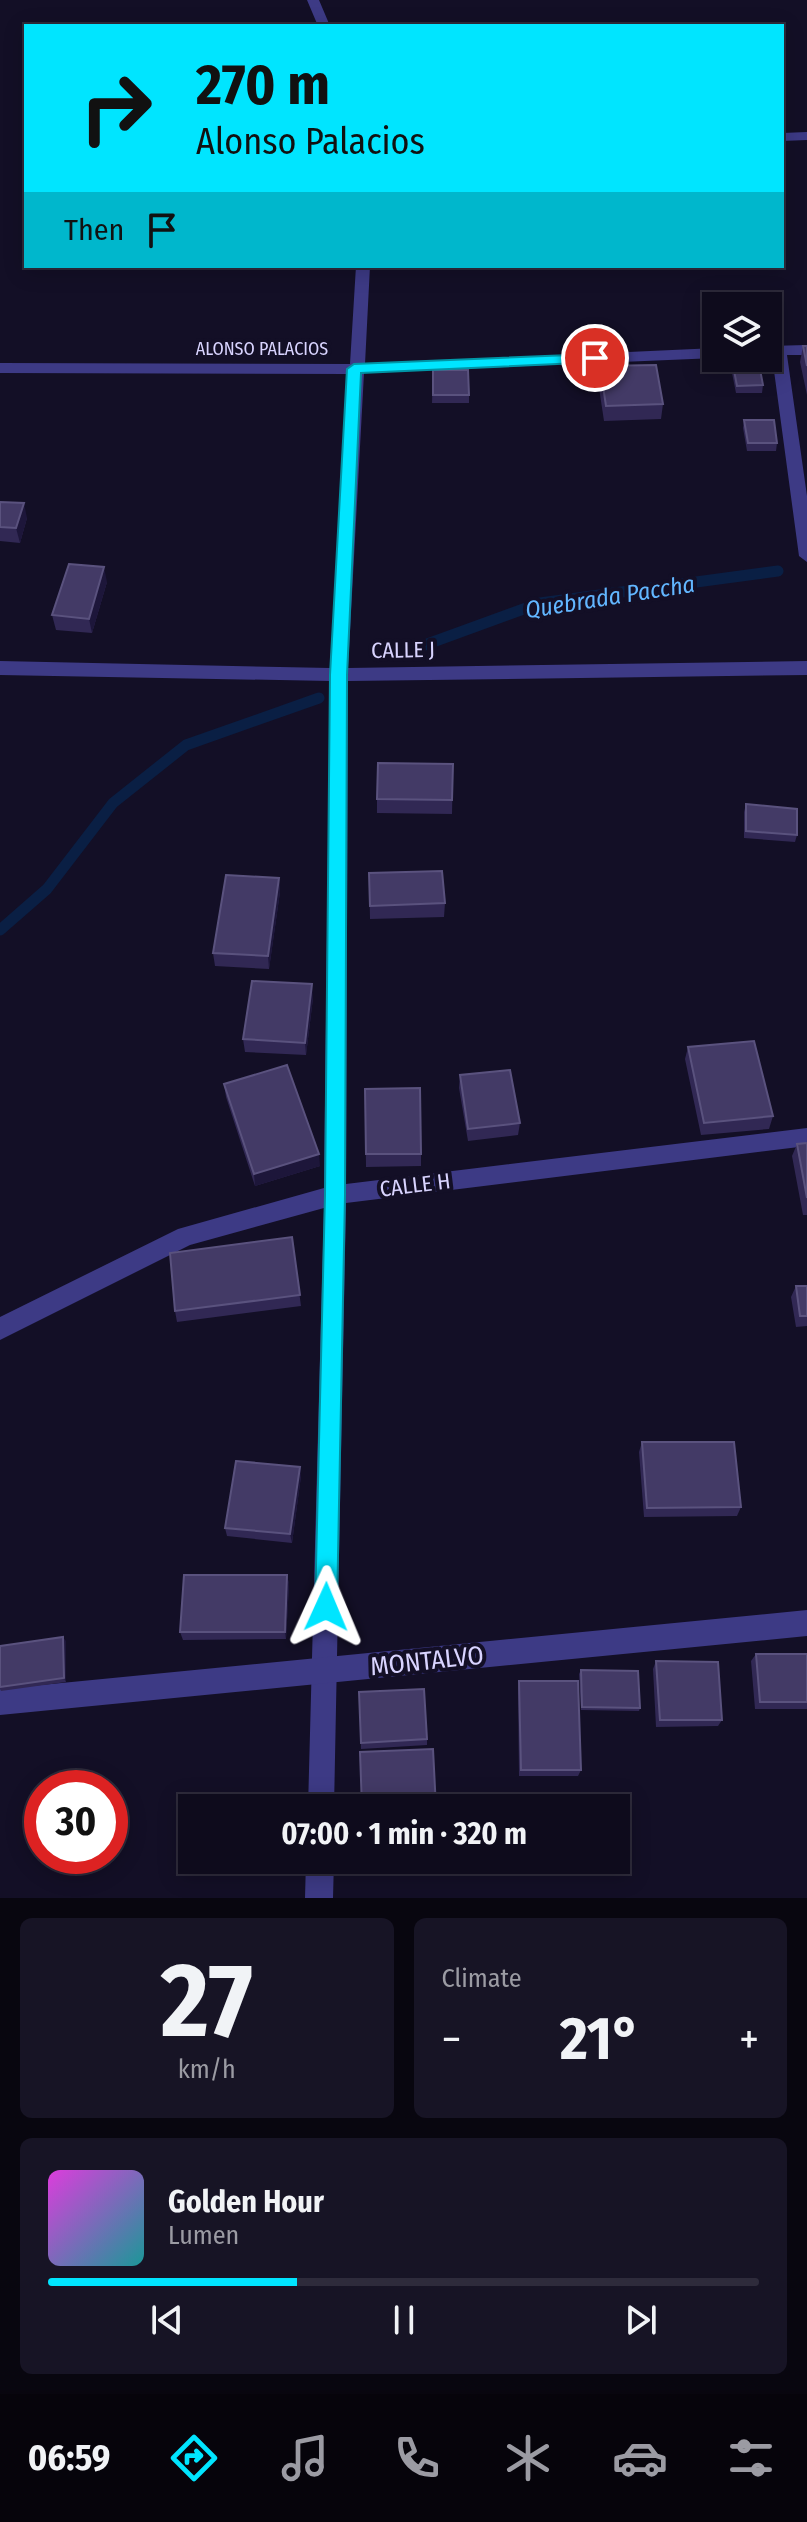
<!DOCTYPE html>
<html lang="en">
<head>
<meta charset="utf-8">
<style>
	:root { --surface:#0e0b1c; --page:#171425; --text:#f1f3f6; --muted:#9b9ba3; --line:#2e2b3b; --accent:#00e5ff }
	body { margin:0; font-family:"Fira Sans Condensed",sans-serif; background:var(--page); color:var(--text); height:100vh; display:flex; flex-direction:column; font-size:30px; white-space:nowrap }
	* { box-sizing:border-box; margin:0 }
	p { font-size:26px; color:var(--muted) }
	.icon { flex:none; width:44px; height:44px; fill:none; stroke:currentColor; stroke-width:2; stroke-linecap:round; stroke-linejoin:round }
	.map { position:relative; height:1898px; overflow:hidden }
	.drawer { display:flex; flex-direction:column; gap:20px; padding:20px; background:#08060f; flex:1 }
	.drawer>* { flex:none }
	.top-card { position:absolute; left:24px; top:24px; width:760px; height:244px; border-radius:0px; box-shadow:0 4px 20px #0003,0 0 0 2px var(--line); background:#00e5ff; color:#111; overflow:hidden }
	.controls { position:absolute; left:702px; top:292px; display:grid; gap:16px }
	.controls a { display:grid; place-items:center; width:80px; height:80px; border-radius:0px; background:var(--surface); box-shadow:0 4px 20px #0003,0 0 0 2px var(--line); font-size:40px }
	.speed { position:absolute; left:24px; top:1770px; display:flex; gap:16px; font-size:40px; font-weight:700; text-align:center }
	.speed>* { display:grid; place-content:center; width:104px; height:104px; border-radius:50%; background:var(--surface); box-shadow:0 4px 20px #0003,0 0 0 2px var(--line); line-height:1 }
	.speed .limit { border:12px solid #d22; background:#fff; color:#111 }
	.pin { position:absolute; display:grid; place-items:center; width:68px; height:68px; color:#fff; margin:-34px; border:4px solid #fff; border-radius:50%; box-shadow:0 2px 8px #0007 }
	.me { position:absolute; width:88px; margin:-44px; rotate:1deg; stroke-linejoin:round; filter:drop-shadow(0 0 6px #0008) }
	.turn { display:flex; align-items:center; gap:28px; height:168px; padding:0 40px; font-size:36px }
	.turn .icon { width:104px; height:104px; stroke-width:2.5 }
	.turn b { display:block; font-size:56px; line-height:68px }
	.then { display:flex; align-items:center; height:76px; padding:0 40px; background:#0003; gap:16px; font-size:30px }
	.big { font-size:60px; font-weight:700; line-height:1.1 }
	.drawer .widget { flex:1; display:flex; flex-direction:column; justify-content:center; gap:12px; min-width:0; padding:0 28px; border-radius:12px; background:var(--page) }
	.drawer .dial { align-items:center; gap:0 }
	.dial b { font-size:104px; line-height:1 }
	.song { display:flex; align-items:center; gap:24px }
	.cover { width:96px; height:96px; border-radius:12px; background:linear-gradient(135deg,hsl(300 70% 55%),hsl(180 70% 35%)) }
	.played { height:8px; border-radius:4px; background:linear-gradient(90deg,var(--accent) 35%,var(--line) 35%) }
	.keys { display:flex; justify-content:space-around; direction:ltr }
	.heat { display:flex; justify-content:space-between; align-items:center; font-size:44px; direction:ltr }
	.drawer .tiles { flex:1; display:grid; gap:20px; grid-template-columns:1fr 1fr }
	.widget:last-child { grid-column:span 2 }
	.trip { position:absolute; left:178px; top:1794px; width:452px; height:80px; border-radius:0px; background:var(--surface); box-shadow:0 4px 20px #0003,0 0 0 2px var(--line); font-weight:700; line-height:80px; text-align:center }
	.dock { display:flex; height:128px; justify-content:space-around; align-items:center; background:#06040b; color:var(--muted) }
	.dock .icon { width:56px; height:56px }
	.dock .on { color:var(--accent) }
	.dock b { font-size:36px; color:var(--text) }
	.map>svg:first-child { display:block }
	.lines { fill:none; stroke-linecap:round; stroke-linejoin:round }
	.stream { stroke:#0a1f44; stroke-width:11 }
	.minor { fill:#3d3a85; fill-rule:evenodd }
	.tertiary { fill:#3d3a85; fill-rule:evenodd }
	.wall { fill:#312854 }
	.shaded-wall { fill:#1d163a }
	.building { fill:#433a66; stroke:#5a527e; stroke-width:2 }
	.route { fill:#00e5ff; stroke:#0095a6; stroke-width:2 }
	.labels { text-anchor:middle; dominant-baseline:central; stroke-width:8; stroke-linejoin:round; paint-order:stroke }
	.far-street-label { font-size:18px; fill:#d9d4ff; stroke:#130f26 }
	.street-label { font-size:22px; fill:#d9d4ff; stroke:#130f26 }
	.water-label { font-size:24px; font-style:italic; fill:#62b6ff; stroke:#130f26 }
	.near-street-label { font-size:26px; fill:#d9d4ff; stroke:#130f26 }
</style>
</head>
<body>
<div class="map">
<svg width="807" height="1898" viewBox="0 0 807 1898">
	<rect width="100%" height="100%" fill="#130f26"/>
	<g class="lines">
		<path class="stream" d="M400,654l140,-51 238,-32
			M0,930l47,-41 66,-86 73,-58 133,-47"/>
		<path class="minor" d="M307,0h12l11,26h-12z
			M807,132v8l-25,1v-8z
			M356,266h14l-5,98 351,-16v10l-352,15 -16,295 459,-7v14l-459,6 -2,503 461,-56v18l-461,57 -12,605h-26l16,-600 -134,37 -190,95v-23l178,-88 146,-41 6,-507 -330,-6v-14l330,7 19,-294 -349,-1v-10l350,1z
			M807,345v10h-20l20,141v66l-8,-6 -27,-200h-4v-10z
			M306,1860h28l-1,38h-28z"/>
		<path class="tertiary" d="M807,1610v26l-807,79v-26z"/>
	</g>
	<path class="wall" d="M803,346h4v49l-7,-33z
		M732,360l31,25 -1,8h-26l-5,-25z
		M600,366l63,38 -2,15 -57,2 -6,-40z
		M433,370l36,25v8h-37z
		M744,420l33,23 -1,8h-29l-4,-23z
		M0,502l27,16 -7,25 -20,-2z
		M107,582l-15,51 -36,-3 -4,-15z
		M453,764l-1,50 -75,-1v-14z
		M746,804l51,31 -2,7 -51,-4v-26z
		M369,873l76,30 -1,14 -74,2z
		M279,878l1,14 -11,77 -54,-3 -2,-13z
		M313,998l-7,57 -61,-3 -2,-13z
		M688,1047l85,69 -4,13 -68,6 -16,-76z
		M460,1075l60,48 -2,12 -50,6 -9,-53z
		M224,1084l96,82 -65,20 -29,-89z
		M365,1089l56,65v12l-55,1z
		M807,1143v72h-4l-11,-59 5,-12z
		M292,1237l9,69 -124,16 -2,-11z
		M796,1286h11v40l-11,1 -5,-30z
		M642,1442l99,65 -4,9 -93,1 -5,-65z
		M301,1476l-9,67 -65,-7 -2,-8z
		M287,1575l2,9 -3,55 -103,1 -3,-8z
		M66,1641v41l-65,9 -1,-2v-43z
		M756,1654h51v55h-52l-4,-48z
		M656,1661l66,59 -4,6 -62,1 -3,-58z
		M581,1670l59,38 -1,3 -58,-1 -2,-36z
		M519,1681l62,89 -3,6h-59l-1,-88z
		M359,1692l68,47v6l-66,4z"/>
	<path class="shaded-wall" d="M24,503l3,15 -7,25 -4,-15z
		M104,567l3,15 -15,51 -3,-14z
		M279,878l1,14 -11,77 -1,-13z
		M312,984l1,14 -7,57 -1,-12z
		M319,1154l1,12 -65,20 -1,-12z
		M300,1467l1,9 -9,67 -2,-9z
		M287,1575l2,9 -3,55 -1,-7z
		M63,1637l3,4v41l-2,-4z"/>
	<path class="building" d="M803,346h4v20z
		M758,359l5,26 -26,1 -5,-26z
		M656,365l7,39 -57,2 -6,-40z
		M433,370h35l1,25h-36z
		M744,420h30l3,23h-29z
		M0,502l24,1 -8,25 -16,-1z
		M69,564l35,3 -15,52 -37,-4z
		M378,763l75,1 -1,36 -75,-1z
		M746,804l51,5v26l-51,-4z
		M442,871l3,32 -75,3 -1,-33z
		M226,875l53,3 -11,78 -55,-3z
		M252,981l60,3 -7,59 -62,-4z
		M754,1041l19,75 -69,7 -16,-76z
		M287,1065l32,89 -65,20 -30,-90z
		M510,1070l10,53 -52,6 -8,-54z
		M420,1088l1,66h-55l-1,-65z
		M807,1143v55l-10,-54z
		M292,1237l8,58 -125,16 -5,-58z
		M796,1286h11v30h-7z
		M642,1442h92l7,65 -94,1z
		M236,1461l64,6 -10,67 -65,-6z
		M184,1575h103l-2,57h-105z
		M63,1637l1,41 -64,9v-41z
		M756,1654h51v48h-47z
		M656,1661l62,1 4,58h-62z
		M581,1670l57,1 2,37 -58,-1z
		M519,1681h59l3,89h-60z
		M424,1689l3,50 -66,4 -2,-51z
		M433,1749l3,59h-74l-2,-56z"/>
	<path class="route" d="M595,354l5,1v7l-239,11 -14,302 -2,520 -8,412 -3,8 -8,4 -8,-4 -3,-8 10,-412 5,-520 17,-306 7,-5z"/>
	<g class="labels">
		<g class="far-street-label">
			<text x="262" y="349">ALONSO PALACIOS</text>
		</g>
		<g class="street-label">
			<text transform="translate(403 650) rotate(-1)">CALLE J</text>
			<text transform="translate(415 1185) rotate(-7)">CALLE H</text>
		</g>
		<g class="water-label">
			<text transform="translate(610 597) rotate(-9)">Quebrada Paccha</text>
		</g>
		<g class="near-street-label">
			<text transform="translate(427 1661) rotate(-6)">MONTALVO</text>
		</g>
	</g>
</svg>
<div class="controls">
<a><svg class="icon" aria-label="layers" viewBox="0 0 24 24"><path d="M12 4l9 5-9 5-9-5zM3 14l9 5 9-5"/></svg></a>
</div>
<div class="speed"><div class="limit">30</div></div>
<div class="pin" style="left:595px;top:358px;background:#d93025"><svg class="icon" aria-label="arrive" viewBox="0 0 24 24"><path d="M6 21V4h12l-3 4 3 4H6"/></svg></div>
<svg class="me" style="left:326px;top:1607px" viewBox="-20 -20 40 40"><path d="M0-17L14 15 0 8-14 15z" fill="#00e5ff" stroke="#fff" stroke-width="4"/></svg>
<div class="trip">07:00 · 1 min · 320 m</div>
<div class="top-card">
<div class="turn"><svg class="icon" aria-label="right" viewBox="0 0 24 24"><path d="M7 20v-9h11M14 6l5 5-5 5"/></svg><div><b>270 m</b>Alonso Palacios</div></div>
<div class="then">Then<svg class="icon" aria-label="arrive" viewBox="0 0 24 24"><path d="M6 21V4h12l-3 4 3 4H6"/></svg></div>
</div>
</div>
<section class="drawer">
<div class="tiles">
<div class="widget dial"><b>27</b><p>km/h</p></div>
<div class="widget"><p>Climate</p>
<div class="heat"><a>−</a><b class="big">21°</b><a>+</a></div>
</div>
<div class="widget">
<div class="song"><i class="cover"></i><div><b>Golden Hour</b><p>Lumen</p></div></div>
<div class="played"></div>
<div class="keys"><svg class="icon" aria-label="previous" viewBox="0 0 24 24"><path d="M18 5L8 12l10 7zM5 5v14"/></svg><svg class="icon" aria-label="pause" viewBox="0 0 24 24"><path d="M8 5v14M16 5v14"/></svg><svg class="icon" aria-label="next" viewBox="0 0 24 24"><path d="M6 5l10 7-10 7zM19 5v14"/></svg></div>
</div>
</div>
</section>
<nav class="dock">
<b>06:59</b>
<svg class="icon on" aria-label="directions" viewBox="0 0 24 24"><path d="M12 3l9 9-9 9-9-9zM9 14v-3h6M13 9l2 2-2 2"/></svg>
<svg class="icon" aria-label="music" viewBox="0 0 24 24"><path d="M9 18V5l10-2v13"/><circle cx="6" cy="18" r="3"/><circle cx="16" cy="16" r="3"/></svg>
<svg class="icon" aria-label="phone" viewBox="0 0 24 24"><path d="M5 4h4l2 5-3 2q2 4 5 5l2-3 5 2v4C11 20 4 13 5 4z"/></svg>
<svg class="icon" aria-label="climate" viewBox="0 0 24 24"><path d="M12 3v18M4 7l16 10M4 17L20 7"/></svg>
<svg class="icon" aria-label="car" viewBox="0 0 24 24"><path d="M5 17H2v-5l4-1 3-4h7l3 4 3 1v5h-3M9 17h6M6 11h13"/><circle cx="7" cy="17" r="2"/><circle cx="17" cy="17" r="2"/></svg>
<svg class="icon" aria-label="filters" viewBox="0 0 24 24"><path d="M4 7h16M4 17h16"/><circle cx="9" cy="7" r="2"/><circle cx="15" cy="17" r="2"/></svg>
</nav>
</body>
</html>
